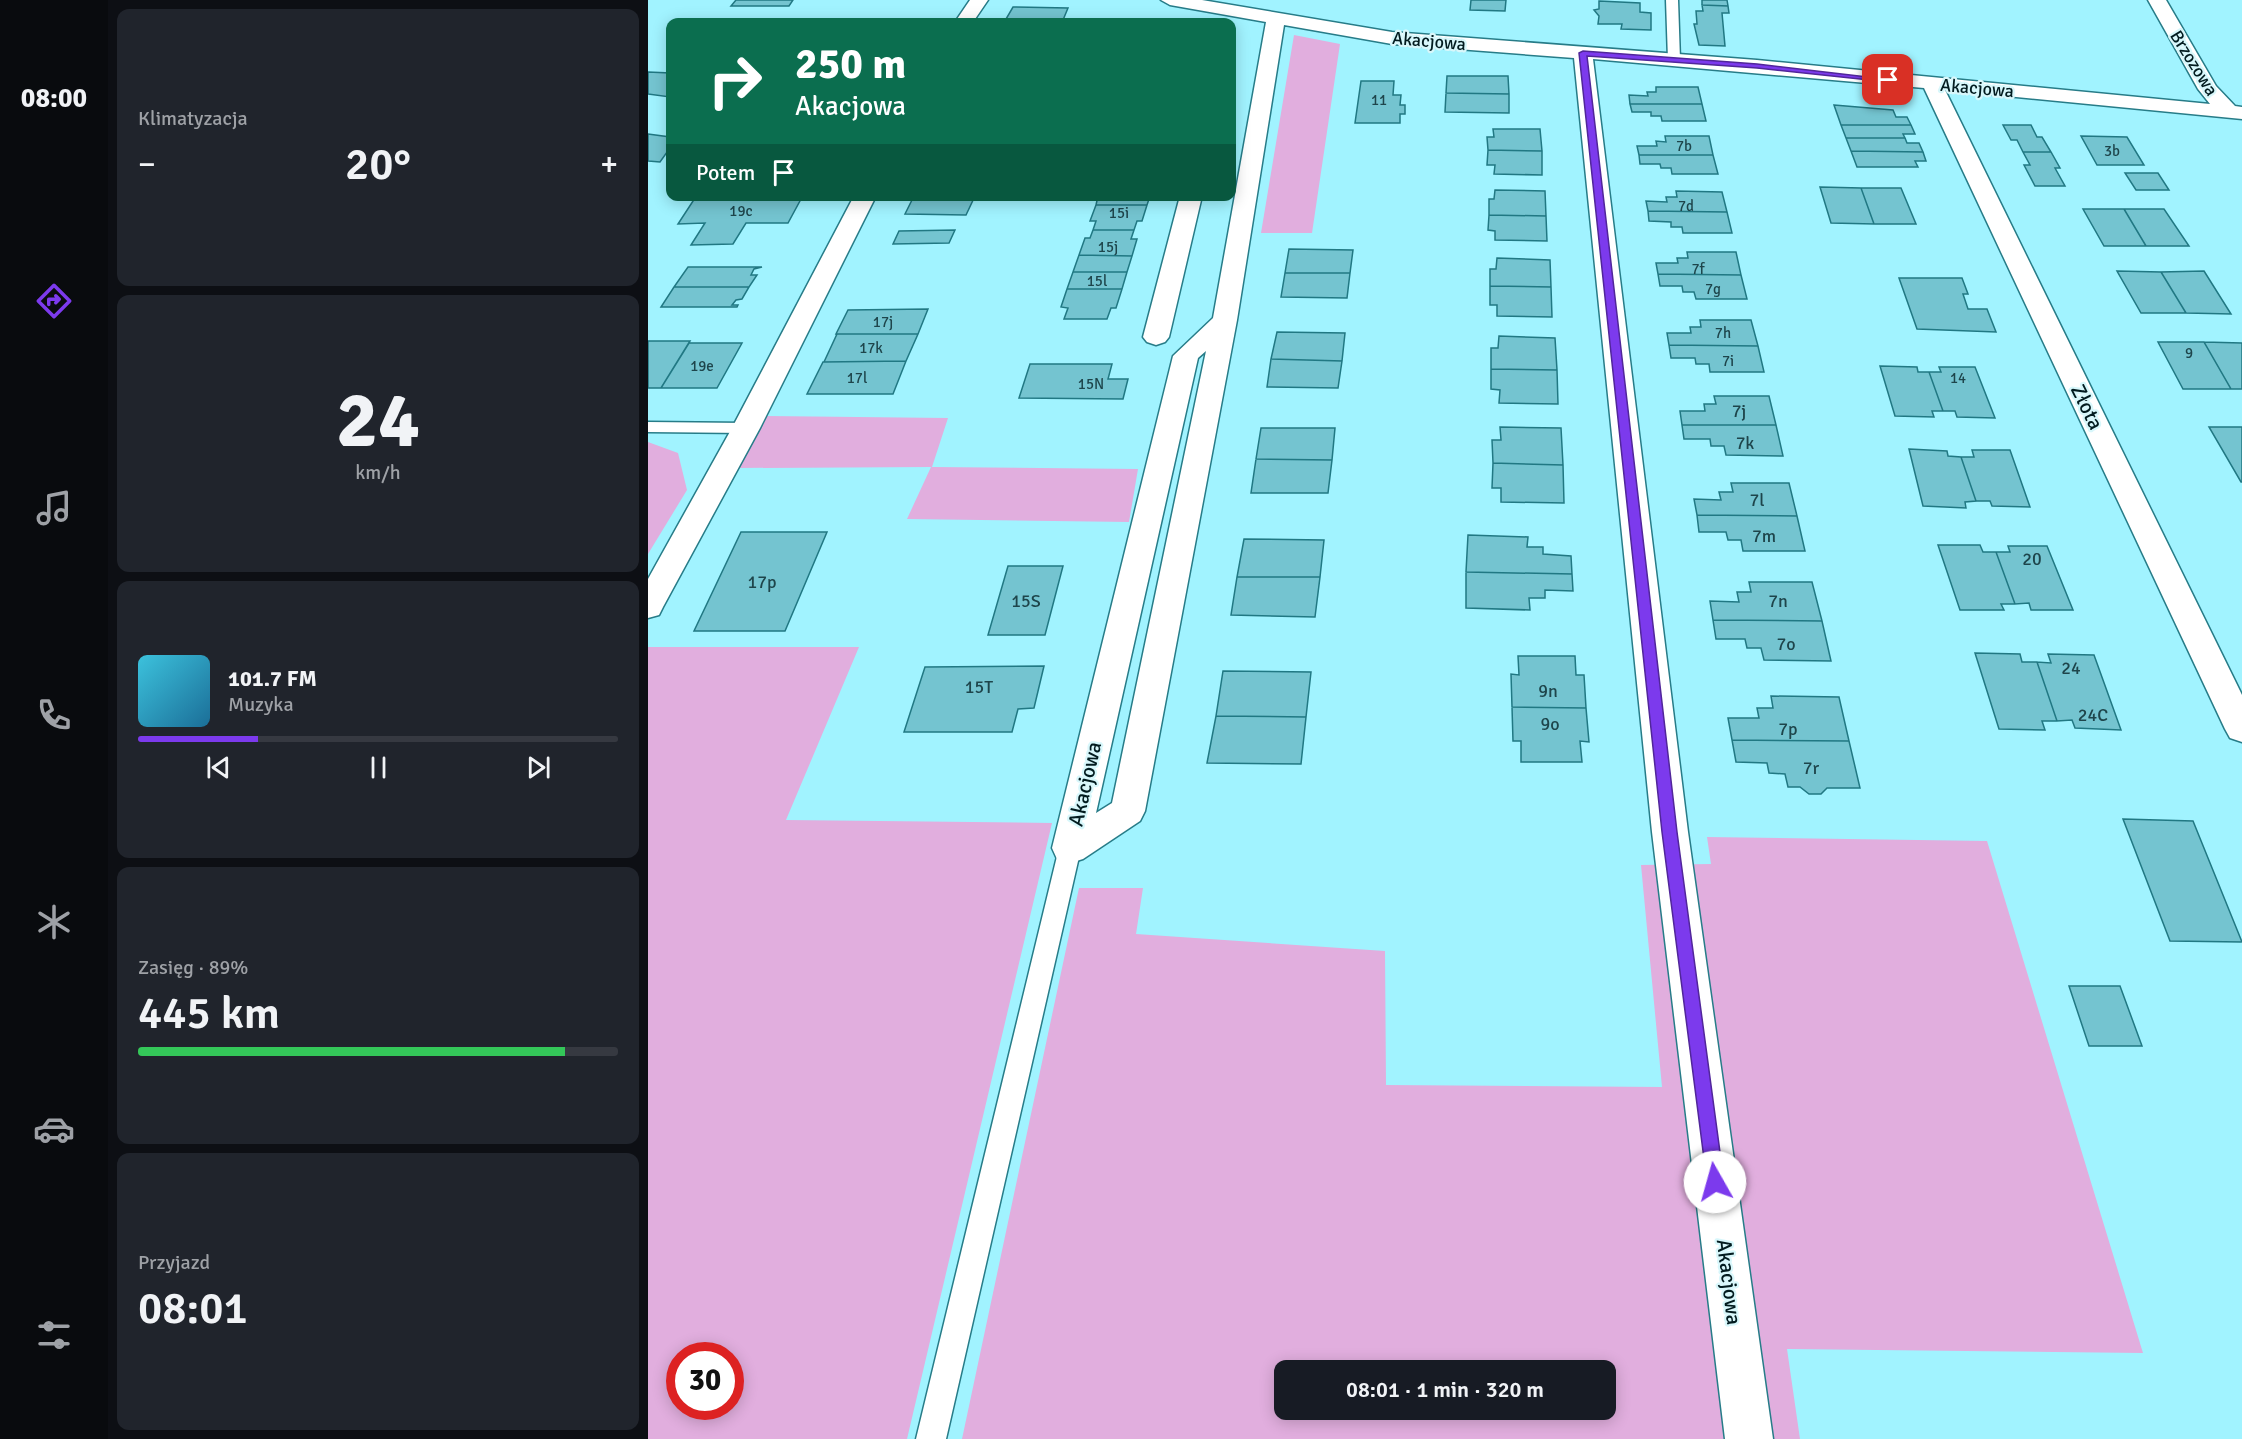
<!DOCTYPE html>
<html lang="pl">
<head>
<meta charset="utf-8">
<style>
	:root { --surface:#171b24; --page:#20242c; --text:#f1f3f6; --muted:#9ea1a6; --line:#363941; --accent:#7c3aed }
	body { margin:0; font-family:Signika,sans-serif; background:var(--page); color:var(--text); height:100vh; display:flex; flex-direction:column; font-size:22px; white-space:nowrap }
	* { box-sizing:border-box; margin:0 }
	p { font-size:20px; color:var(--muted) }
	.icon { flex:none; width:33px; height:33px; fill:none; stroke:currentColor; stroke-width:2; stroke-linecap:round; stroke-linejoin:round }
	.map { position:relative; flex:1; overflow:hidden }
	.drawer { display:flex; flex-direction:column; gap:9px; padding:9px; background:#0d0f14; width:540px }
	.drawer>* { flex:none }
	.top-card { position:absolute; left:18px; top:18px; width:570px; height:183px; border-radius:12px; box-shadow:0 3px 15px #0003; background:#0b6e4f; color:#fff; overflow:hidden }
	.speed { position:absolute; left:18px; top:1342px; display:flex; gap:12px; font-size:30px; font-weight:700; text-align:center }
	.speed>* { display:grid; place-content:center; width:78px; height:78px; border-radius:50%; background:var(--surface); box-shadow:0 3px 15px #0003; line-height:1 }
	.speed .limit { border:9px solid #d22; background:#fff; color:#111 }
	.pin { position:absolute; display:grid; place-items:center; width:51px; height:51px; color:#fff; margin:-26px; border-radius:12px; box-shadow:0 3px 9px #0006 }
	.me { position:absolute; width:66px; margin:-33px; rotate:353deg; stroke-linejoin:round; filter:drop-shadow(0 0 4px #0008) }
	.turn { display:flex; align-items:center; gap:21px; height:126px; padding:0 30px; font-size:27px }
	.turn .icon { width:78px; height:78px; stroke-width:2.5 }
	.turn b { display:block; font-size:42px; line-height:51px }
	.then { display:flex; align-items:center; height:57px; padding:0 30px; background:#0003; gap:12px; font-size:22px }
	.big { font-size:45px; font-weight:600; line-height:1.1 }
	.drawer .card { flex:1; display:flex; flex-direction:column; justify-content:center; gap:9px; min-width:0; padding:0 21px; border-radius:12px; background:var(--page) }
	.drawer .dial { align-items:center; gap:0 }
	.dial b { font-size:78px; line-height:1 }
	.song { display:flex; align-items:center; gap:18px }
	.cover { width:72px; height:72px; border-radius:9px; background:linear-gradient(135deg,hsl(190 70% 55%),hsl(200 70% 35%)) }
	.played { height:6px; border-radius:3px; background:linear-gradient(90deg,var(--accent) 25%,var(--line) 25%) }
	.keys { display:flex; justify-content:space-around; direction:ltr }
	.heat { display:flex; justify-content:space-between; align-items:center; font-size:33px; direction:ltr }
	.charge { height:9px; border-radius:4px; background:linear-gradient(90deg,#34c759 89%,var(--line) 0) }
	.trip { position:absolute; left:626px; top:1360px; width:342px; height:60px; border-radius:12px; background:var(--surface); box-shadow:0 3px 15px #0003; font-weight:600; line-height:60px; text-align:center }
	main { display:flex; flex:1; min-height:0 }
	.dock { display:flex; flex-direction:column; width:108px; justify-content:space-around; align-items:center; background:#090b0e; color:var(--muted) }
	.dock .icon { width:42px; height:42px }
	.dock .active { color:var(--accent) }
	.dock b { font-size:27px; color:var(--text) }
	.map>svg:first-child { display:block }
	.green { fill:#e1aede; fill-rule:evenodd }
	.building { fill:#74c4d0; stroke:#217883; stroke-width:1.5 }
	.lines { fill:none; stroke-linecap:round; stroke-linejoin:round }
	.service-casing { stroke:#277c88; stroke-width:3 }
	.minor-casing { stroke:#277c88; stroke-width:3 }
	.service { fill:#fff; fill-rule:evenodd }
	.minor { fill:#fff; fill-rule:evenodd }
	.route { fill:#7c3aed; stroke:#51269a; stroke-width:1.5 }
	.labels { text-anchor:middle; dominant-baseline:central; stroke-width:4.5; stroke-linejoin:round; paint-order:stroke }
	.far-number-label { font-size:15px; fill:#1e454b }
	.far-street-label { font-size:18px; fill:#021b1f; stroke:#d8f7fb }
	.number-label { font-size:18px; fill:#1e454b }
	.street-label { font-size:21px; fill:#021b1f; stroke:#d8f7fb }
</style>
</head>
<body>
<main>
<nav class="dock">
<b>08:00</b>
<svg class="icon active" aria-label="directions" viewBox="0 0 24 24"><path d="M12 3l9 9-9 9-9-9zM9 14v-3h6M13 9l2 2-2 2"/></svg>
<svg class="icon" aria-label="music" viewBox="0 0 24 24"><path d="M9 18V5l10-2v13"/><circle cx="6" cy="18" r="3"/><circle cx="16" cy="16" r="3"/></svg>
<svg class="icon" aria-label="phone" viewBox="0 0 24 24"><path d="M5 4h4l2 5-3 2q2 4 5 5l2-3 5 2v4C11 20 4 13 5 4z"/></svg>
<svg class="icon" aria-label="climate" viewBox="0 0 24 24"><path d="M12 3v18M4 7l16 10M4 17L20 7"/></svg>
<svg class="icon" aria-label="car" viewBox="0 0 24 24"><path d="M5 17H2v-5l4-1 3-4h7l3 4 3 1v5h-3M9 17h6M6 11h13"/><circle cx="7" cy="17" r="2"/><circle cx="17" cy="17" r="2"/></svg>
<svg class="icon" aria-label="filters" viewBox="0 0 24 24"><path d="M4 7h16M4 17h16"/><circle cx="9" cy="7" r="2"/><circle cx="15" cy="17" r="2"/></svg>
</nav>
<section class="drawer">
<div class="card"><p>Klimatyzacja</p>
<div class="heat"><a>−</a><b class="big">20°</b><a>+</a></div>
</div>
<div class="card dial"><b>24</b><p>km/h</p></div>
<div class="card">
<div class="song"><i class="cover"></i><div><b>101.7 FM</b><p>Muzyka</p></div></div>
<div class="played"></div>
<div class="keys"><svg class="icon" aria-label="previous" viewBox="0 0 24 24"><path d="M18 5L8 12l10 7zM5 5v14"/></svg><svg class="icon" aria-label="pause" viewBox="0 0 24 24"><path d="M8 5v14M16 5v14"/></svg><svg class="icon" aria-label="next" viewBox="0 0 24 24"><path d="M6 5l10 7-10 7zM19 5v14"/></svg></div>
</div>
<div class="card"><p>Zasięg · 89%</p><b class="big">445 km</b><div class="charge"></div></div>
<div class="card"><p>Przyjazd</p><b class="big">08:01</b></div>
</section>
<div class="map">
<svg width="1594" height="1439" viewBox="0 0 1594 1439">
	<rect width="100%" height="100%" fill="#a1f3ff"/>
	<path class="green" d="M646,35l46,9 -28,189h-51z
		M119,416l181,2 -16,49 206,2 -9,53 -222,-3 24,-52 -192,1z
		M0,442l30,11 9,37 -39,64z
		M0,647h211l-73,173 266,3 -145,616h-259zM32,1356h50v51h-50z
		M1059,837l280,4 156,512 -356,-4 13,90h-838l117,-551h64l-7,46 249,17 1,134 276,2 -21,-222 70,-1zM636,1371h321v39h-321z"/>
	<path class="building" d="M88,0h57l-4,6h-58z
		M823,0h35l-1,11 -35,-1z
		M1054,0h25l1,6 -26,-1z
		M951,1l41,2v9l11,1v17l-30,-1 1,-5h-24l1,-8 -5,-6 5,-1z
		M1054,5l26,1 1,7h-7l3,33 -26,-1 -5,-21h3l-1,-13h7z
		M365,7l55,1 -5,12 -57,-1z
		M358,19l57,1 -1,2h-57z
		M59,21h71l-73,1z
		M0,72l22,1v24l-22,-3z
		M799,76h61l1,18 -63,-1z
		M713,81h33l-1,14h8l-1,10h5v9h-5v9h-45z
		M1008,87h42l4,17h-72l-1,-9 19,1 -1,-4h9z
		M798,93l63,1v19l-64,-1z
		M982,104h72l4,17h-44l-1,-5h-10v-4h-19z
		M1186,105l59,5 3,7h11l4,8h-70z
		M1193,125h70l4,9h-12l2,4h-59z
		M1355,125h28l6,12h5l9,15h-28l-6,-12h-6z
		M845,129h47l2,22 -54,-1 -1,-13h7z
		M0,134l22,3v11l-10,14 -12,-1z
		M1017,136h44l4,19h-74l-2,-9h20l-1,-5 10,1z
		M1433,136l46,1 17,28h-47z
		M1198,138h59l2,5h12l4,9 -72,-1z
		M840,150l54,1v24l-48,-1 1,-9h-8z
		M1203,151l72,1 3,9h-11l3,6h-61z
		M1375,152h28l9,16h-5l10,18h-30l-11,-21h6z
		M991,155h74l5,19h-46l-1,-6h-10l-1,-4h-20z
		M1477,173h33l11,17h-33z
		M1172,187l41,1 13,36 -43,-1z
		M1213,188h40l15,36h-42z
		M847,190l50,1 1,25 -57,-1v-16h5z
		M1028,191l46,1 5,20 -79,-1 -2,-10 21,1 -1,-5h11z
		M59,196h88l-1,4 7,-1 -13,24h-42l-13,21 -42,1 14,-22 -27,1 17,-26z
		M266,196h61l-9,19 -61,-1z
		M450,196h52l-3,9h-51z
		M448,205h51l-5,16h-5l-3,9h-41l3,-9h-6z
		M1435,209h41l22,37h-42z
		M1476,209h40l25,37h-43z
		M1000,211l79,1 5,21h-49l-1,-6h-11v-5l-22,-1z
		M841,215l57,1 1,25 -52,-1v-9l-7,-1z
		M307,230l-6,13 -56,1 6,-13z
		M445,230h41l-3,9h6l-5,17 -53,-1 6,-17h5z
		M641,249l64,1 -3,23h-65z
		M1039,252h49l5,23 -83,-1 -2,-11h22l-1,-5h11z
		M431,255l53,1 -5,16h-54z
		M849,258l53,2 1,27 -61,-1v-17h6z
		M40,267h74l-8,2 -3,6h6l-8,12h-75z
		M1469,271l44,1 25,41h-45z
		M1556,271l27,43 -45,-1 -25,-41z
		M425,272h54l-5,17h-55z
		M637,273h65l-3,25 -66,-1z
		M1010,274l83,1 6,24h-51l-2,-7h-11l-1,-6h-22z
		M1251,278h63l6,16h-5l5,15h19l9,23 -79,-3z
		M842,286l61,1 1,30 -55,-1v-11h-7z
		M26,287h75l-7,12 -6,1 -4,5h6l-1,2h-76z
		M419,289h55l-6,19h-5l-4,11h-43l4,-11 -7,-1z
		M280,309l-10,25h-82l12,-24z
		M1052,320h51l7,26 -89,-1 -2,-12h24l-1,-6h11z
		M629,332l68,1 -3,28 -71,-2z
		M189,334h81l-12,27 -82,1z
		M851,336l56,2 2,32 -66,-1v-21h7z
		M0,341h42l-29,47h-13z
		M1510,342h46l27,47h-48z
		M1556,342l38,1v46h-11z
		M41,343h53l-25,45h-56z
		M1021,345l89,1 6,26h-54l-1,-8h-13l-1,-6h-24z
		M623,359l71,2 -4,27 -71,-1z
		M258,361l-13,33h-86l16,-32z
		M382,364h82l-4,15h20l-5,20 -104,-1z
		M1232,366l37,1 1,5h11l14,39h-11l2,6 -39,-1z
		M1291,367h36l20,51 -38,-1 -2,-6h-12l-14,-39h12z
		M843,369l66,1 1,34 -59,-1 1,-13 -9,-1z
		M1066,396h55l7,29h-94l-2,-14h25l-1,-7h12z
		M1034,425h94l7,31 -57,-1 -2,-9h-13l-1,-7h-26z
		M852,427l61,1 2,37 -70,-2 -1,-23h9z
		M1561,427h33v55h-1z
		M613,428h74l-3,32 -76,-1z
		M1261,449l38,2 1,5 13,1 15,44 -11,1 1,6 -43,-2z
		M1324,450h38l20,57 -38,-1 -2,-5h-14l-15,-44h13z
		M608,459l76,1 -4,33h-77z
		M845,463l70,2 1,38 -63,-1v-14h-9z
		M1083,483h58l8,33 -100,-1 -3,-16 27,1 -2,-8h14z
		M1049,515l100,1 8,35h-62l-2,-11h-13l-2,-8h-27z
		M93,532h86l-42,99h-91z
		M820,535l60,2 -1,10h16v7l28,2 1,18 -106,-2z
		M596,539l80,1 -4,37h-83z
		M1290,545h42l3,7h13l19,52h-14l3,6h-44z
		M1360,546h39l26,64h-42l-2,-7 -14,1 -19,-52h14z
		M360,566h55l-18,69h-57z
		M818,572l106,2 1,17 -28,-1v8h-16l1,12 -64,-2z
		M589,577h83l-5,40 -84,-2z
		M1101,582h63l10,39 -109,-1 -3,-19 29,1 -2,-10h14z
		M1065,620l109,1 9,40 -67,-1 -3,-12h-14l-2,-9h-29z
		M1327,653l45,1 2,8h15l20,59h-15l3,9 -46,-1z
		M1400,654l46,1 27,75 -46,-2 -3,-8 -15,1 -20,-59 14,1z
		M870,656h57l1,19h8l2,33 -74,-1 -1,-33 8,1z
		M396,666l-10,42 -16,1 -6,23h-108l21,-65z
		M575,671l88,1 -5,45 -90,-1z
		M1123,696l68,1 10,44 -117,-1 -4,-22h31l-2,-10h16z
		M864,707l74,1 3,34 -9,-1 2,21h-61v-21h-8z
		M568,716l90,1 -5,47 -94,-1z
		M1084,740l117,1 11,47h-33l-6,6h-12l-9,-7h-12l-3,-13 -16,-1 -2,-10 -31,-1z
		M1475,819l70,2 49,121 -72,-1z
		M1421,986h51l22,60h-53z"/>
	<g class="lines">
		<defs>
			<path id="service" d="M1018,0h12l2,60 -6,4 -6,-4z
				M0,422l98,1 9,5 -9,5 -98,-1z
				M422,838l8,3 3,7 -135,591h-30l143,-591 3,-7z"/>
			<path id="minor" d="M322,0h18l-15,22h-18z
				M513,0h41l190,32 365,28 453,44 -12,-15 -50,-89h18l50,86 19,20 7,1v12l-297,-29 297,605v47l-12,-4 -5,-9 -301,-641 -331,-29 95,773 85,607h-48l-73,-607 -78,-774 -182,-14 -108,-19 -47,295 -92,491 -5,10 -57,38 -13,4 -13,-4 -5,-11 121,-492 40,-38 53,-296 -96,-17zM558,351l-94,452 -16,10 102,-455z
				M206,196h22l-116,232 -97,179 -4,8 -11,3v-39l84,-151z
				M532,196h22l-33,141 -4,5 -9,3 -9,-3 -4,-5z"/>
		</defs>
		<use href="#service" class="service-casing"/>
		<use href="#minor" class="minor-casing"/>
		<use href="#service" class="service"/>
		<use href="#minor" class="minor"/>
	</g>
	<path class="route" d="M935,51l174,13 136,16 -5,2 -131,-14 -170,-12 90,776 47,350 -2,6 -7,3 -6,-3 -2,-6 -45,-350 -83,-779z"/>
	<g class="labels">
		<g class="far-number-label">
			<text x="731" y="100">11</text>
			<text x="1036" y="146">7b</text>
			<text x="1464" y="151">3b</text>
			<text x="1038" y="206">7d</text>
			<text x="93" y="211">19c</text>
			<text x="471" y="213">15i</text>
			<text x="460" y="247">15j</text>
			<text x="1050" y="269">7f</text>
			<text x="449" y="281">15l</text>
			<text x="1065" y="289">7g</text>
			<text x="235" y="322">17j</text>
			<text x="1075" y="333">7h</text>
			<text x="223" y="348">17k</text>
			<text x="1541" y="353">9</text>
			<text x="1080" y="361">7i</text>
			<text x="54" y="366">19e</text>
			<text x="209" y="378">17l</text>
			<text x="1310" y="378">14</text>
			<text x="443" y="384">15N</text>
		</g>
		<g class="far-street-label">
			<text transform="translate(781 41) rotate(5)">Akacjowa</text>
			<text transform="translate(1546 63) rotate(58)">Brzozowa</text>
			<text transform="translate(1329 88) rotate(5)">Akacjowa</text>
		</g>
		<g class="number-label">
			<text x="1091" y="411">7j</text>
			<text x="1097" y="443">7k</text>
			<text x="1109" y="500">7l</text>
			<text x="1116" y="536">7m</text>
			<text x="1384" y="559">20</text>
			<text x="114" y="582">17p</text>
			<text x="378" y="601">15S</text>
			<text x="1130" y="601">7n</text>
			<text x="1138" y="644">7o</text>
			<text x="1423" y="668">24</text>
			<text x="331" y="687">15T</text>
			<text x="900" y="691">9n</text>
			<text x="1445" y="715">24C</text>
			<text x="902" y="724">9o</text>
			<text x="1140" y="729">7p</text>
			<text x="1163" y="768">7r</text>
		</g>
		<g class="street-label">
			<text transform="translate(1439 407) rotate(64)">Złota</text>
			<text transform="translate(437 784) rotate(-77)">Akacjowa</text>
			<text transform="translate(1081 1282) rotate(83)">Akacjowa</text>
		</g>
	</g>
</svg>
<div class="speed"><div class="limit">30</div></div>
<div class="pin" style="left:1240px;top:80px;background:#d93025"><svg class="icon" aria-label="arrive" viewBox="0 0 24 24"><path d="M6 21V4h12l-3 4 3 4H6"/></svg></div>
<svg class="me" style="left:1067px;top:1182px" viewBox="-20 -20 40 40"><circle r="19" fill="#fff"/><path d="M0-13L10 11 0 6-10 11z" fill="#7c3aed"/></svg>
<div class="trip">08:01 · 1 min · 320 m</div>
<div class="top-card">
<div class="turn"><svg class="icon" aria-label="right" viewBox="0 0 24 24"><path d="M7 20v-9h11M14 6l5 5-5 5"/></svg><div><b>250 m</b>Akacjowa</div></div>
<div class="then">Potem<svg class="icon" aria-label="arrive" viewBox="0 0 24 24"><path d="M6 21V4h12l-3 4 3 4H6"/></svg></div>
</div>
</div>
</main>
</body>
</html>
